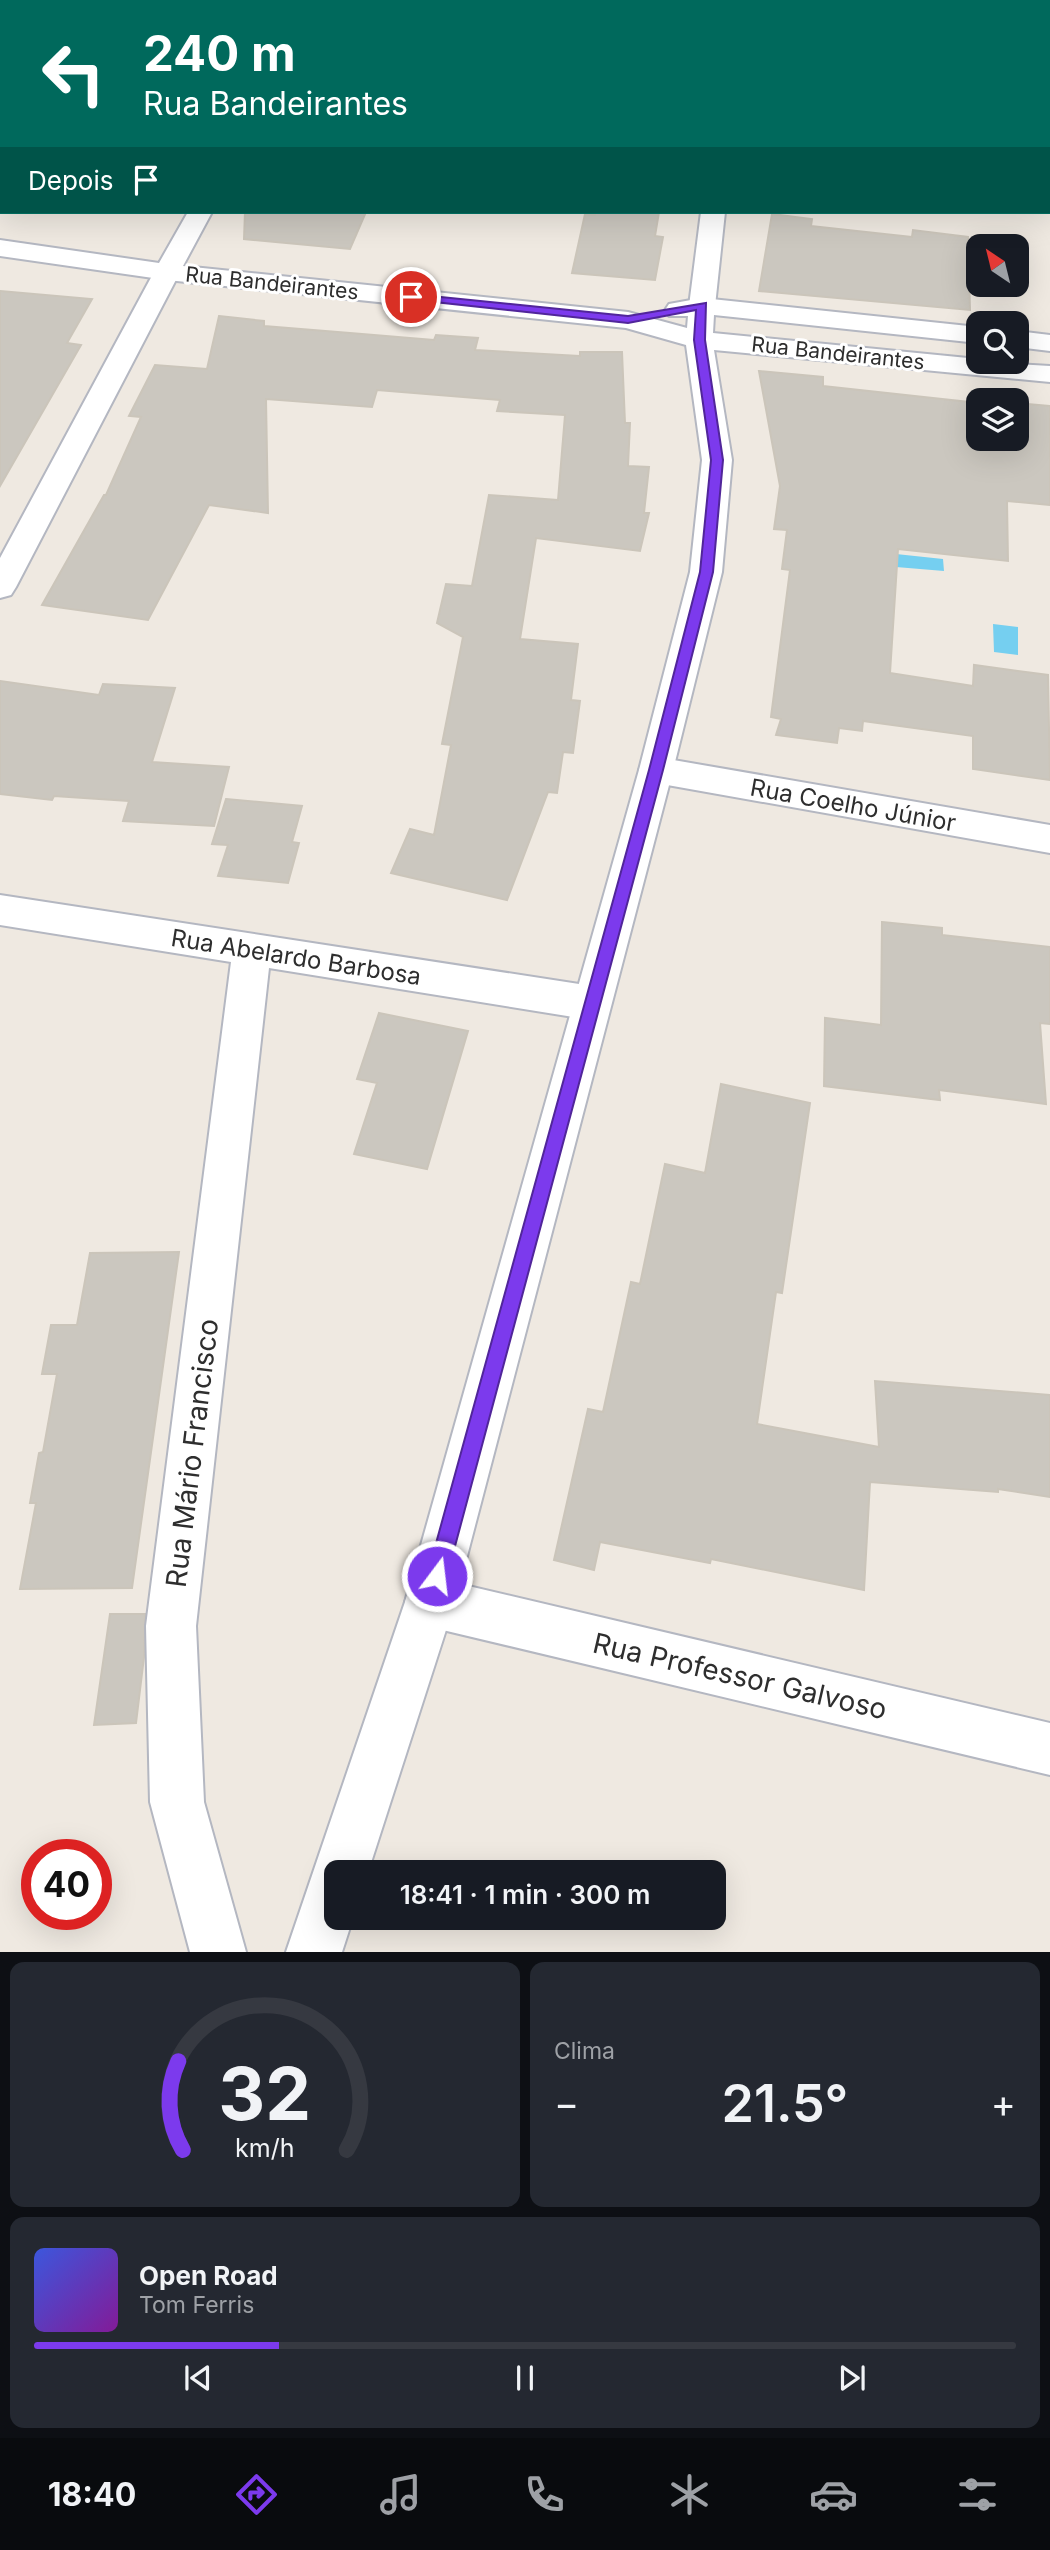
<!DOCTYPE html>
<html lang="pt">
<head>
<meta charset="utf-8">
<style>
	:root { --surface:#171b24; --page:#242831; --text:#f1f3f6; --muted:#9ea1a6; --line:#363941; --accent:#7c3aed }
	body { margin:0; font-family:Inter,sans-serif; background:var(--page); color:var(--text); height:100vh; display:flex; flex-direction:column; font-size:26px; white-space:nowrap }
	* { box-sizing:border-box; margin:0 }
	p { font-size:23px; color:var(--muted) }
	.icon { flex:none; width:38px; height:38px; fill:none; stroke:currentColor; stroke-width:2; stroke-linecap:round; stroke-linejoin:round }
	.map { position:relative; height:1952px; overflow:hidden }
	.drawer { display:flex; flex-direction:column; gap:10px; padding:10px; background:#0d0f14; flex:1 }
	.drawer>* { flex:none }
	.top-card { position:absolute; left:0px; top:0px; width:1050px; height:214px; box-shadow:0 7px 28px #0002; background:#00695c; color:#fff; overflow:hidden }
	.needle { width:46px; rotate:325deg }
	.tools { position:absolute; left:966px; top:234px; display:grid; gap:14px }
	.tools a { display:grid; place-items:center; width:63px; height:63px; border-radius:14px; background:var(--surface); box-shadow:0 7px 28px #0002; font-size:35px }
	.speed { position:absolute; left:21px; top:1839px; display:flex; gap:14px; font-size:35px; font-weight:700; text-align:center }
	.speed>* { display:grid; place-content:center; width:91px; height:91px; border-radius:50%; background:var(--surface); box-shadow:0 7px 28px #0002; line-height:1 }
	.speed .limit { border:10px solid #d22; background:#fff; color:#111 }
	.pin { position:absolute; display:grid; place-items:center; width:60px; height:60px; color:#fff; margin:-30px; border:4px solid #fff; border-radius:50%; box-shadow:0 2px 7px #0007 }
	.me { position:absolute; width:77px; margin:-38px; rotate:15deg; stroke-linejoin:round; filter:drop-shadow(0 0 5px #0008) }
	.turn { display:flex; align-items:center; gap:24px; height:147px; padding:0 28px; font-size:32px }
	.turn .icon { width:91px; height:91px; stroke-width:2.5 }
	.turn b { display:block; font-size:49px; line-height:60px }
	.then { display:flex; align-items:center; height:66px; padding:0 28px; background:#0003; gap:14px; font-size:26px }
	.big { font-size:52px; font-weight:600; line-height:1.1 }
	.drawer .widget { flex:1; display:flex; flex-direction:column; justify-content:center; gap:10px; min-width:0; padding:0 24px; border-radius:14px; background:var(--page) }
	.drawer .dial { align-items:center; gap:0 }
	.dial svg { height:182px; overflow:visible; fill:none; stroke:var(--line); stroke-width:7; stroke-linecap:round; text-anchor:middle }
	.dial text { fill:var(--text); stroke:none }
	.song { display:flex; align-items:center; gap:21px }
	.cover { width:84px; height:84px; border-radius:10px; background:linear-gradient(135deg,hsl(230 70% 55%),hsl(290 70% 35%)) }
	.played { height:7px; border-radius:4px; background:linear-gradient(90deg,var(--accent) 25%,var(--line) 25%) }
	.keys { display:flex; justify-content:space-around; direction:ltr }
	.heat { display:flex; justify-content:space-between; align-items:center; font-size:38px; direction:ltr }
	.drawer .tiles { flex:1; display:grid; gap:10px; grid-template-columns:1fr 1fr }
	.widget:last-child { grid-column:span 2 }
	.trip { position:absolute; left:324px; top:1860px; width:402px; height:70px; border-radius:14px; background:var(--surface); box-shadow:0 7px 28px #0002; font-weight:600; line-height:70px; text-align:center }
	.tabs { display:flex; height:112px; justify-content:space-around; align-items:center; background:#090b0e; color:var(--muted) }
	.tabs .icon { width:49px; height:49px }
	.tabs .current { color:var(--accent) }
	.tabs b { font-size:32px; color:var(--text) }
	.map>svg:first-child { display:block }
	.water { fill:#75cff0 }
	.building { fill:#cbc7bf; stroke:#cbc5ba; stroke-width:2 }
	.lines { fill:none; stroke-linecap:round; stroke-linejoin:round }
	.street-casing { stroke:#b4b7c1; stroke-width:4 }
	.secondary-casing { stroke:#b4b7c1; stroke-width:4 }
	.street { fill:#fff; fill-rule:evenodd }
	.secondary { fill:#fff; fill-rule:evenodd }
	.route { fill:#7c3aed; stroke:#51269a; stroke-width:2 }
	.labels { text-anchor:middle; dominant-baseline:central; stroke-width:6; stroke-linejoin:round; paint-order:stroke }
	.far-street-label { font-size:21px; fill:#2e2e2e; stroke:#fff }
	.street-label { font-size:24px; fill:#2e2e2e; stroke:#fff }
	.near-street-label { font-size:28px; fill:#2e2e2e; stroke:#fff }
</style>
</head>
<body>
<div class="map">
<svg width="1050" height="1952" viewBox="0 0 1050 1952">
	<rect width="100%" height="100%" fill="#efe9e1"/>
	<path class="water" d="M896,554l47,5 1,12 -48,-4z
		M993,624l25,3v28l-24,-3z"/>
	<path class="building" d="M245,212h121l-16,37 -106,-10z
		M595,212h64l-4,24 8,1 -8,43 -83,-7 13,-59 10,1z
		M772,214l40,5 -1,7 101,11 1,-7 55,7 2,73 -211,-19z
		M0,291l92,8 -25,44 14,2 -81,141z
		M219,316l45,5v5l86,7 84,7 2,-5 42,3 -3,12 105,6v-4h42l3,71h5l-2,43 21,1 -5,46h5l-9,38 -104,-13 -16,101 58,5 -7,56 9,1 -7,52 -10,-1 -6,41 -9,-1 -41,108 -116,-27 19,-44 24,6 17,-90 -9,-1 21,-107 -26,-14 9,-39 26,2 17,-91 69,5 7,-85 -68,-4 3,-11 -123,-10 -5,17 -106,-8 2,114 -59,-8 -61,115 -106,-15 62,-110h2l35,-78 -12,-1 26,-51 52,4z
		M759,371l64,6v9l155,17v36h39v-36l33,3v99l-43,-4 1,60 -110,-12 -8,124 83,13 1,-21 74,10 2,105 -77,-11v-33l-110,-15 -1,10 -23,-3 -2,15 -61,-8 5,-16 -10,-2 19,-147 -8,-1 5,-39 -13,-1 6,-43z
		M0,681l99,14 4,-11 72,4 -23,74 77,5 -15,59 -91,-5 6,-20 -75,-5 -2,4 -52,-6z
		M226,799l76,7 -10,36 7,1 -11,40 -70,-7 10,-31 -16,-1z
		M882,922l60,6v7l108,12v77l-10,-1 6,81 -107,-14 1,10 -116,-14 1,-68 56,7z
		M379,1013l89,18 -41,138 -73,-15 23,-71 -20,-4z
		M721,1084l89,19 -28,190 -6,-1 -19,132 122,23 -4,-66 175,14v102l-52,-8v3l-128,-10 -6,108 -153,-31 -1,4 -110,-21 -6,28 -40,-10 34,-151 15,3 28,-130 9,2 25,-120 40,9z
		M179,1252l-47,336 -112,1 16,-86h-6l9,-50 4,-1 14,-78h-15l9,-49h26l13,-72z
		M110,1614h35l-1,43 -8,66 -42,2z"/>
	<g class="lines">
		<defs>
			<path id="street" d="M0,0h11l1,2h-10l-2,6z
				M211,0h20v2h-20z
				M731,0h20l-21,2z
				M1048,85h2v14h-2z
				M701,212h24l-10,94 -4,6 -9,2 -9,-2 -4,-6z
				M167,264l9,3 4,5 -164,315 -5,8 -11,3v-40l154,-286 4,-5z
				M656,757l394,68v28l-394,-70 -12,-4 -5,-9 5,-9z
				M0,895l592,91 14,5 5,12 -5,12 -14,5 -323,-52 -73,658 8,176 42,150h-56l-40,-150 -4,-176 85,-664 -231,-37z
				M430,1577l620,146v52l-620,-148 -18,-7 -7,-18 7,-18z"/>
			<path id="secondary" d="M307,0h20l-21,2z
				M188,212h24l-29,54 445,46 59,16 1,-12h-19l-4,-6 4,-6 33,-6 276,29v16l-264,-28 -1,18 265,26v3l72,4v16l-336,-32 18,110 -10,112 -49,198 -218,832 -87,270h-32v46h17l-11,34h-56l119,-350 234,-832 51,-198 12,-112 -16,-115 -60,-17 -459,-48 -167,-24v-16l159,23z
				M1017,331l33,4v16l-33,-4z"/>
		</defs>
		<use href="#street" class="street-casing"/>
		<use href="#secondary" class="secondary-casing"/>
		<use href="#street" class="street"/>
		<use href="#secondary" class="secondary"/>
	</g>
	<path class="route" d="M411,294l217,22 78,-13 -1,37 18,120 -10,112 -50,198 -216,806 -3,8 -7,3 -7,-3 -3,-8 222,-806 51,-198 11,-112 -17,-120 2,-30 -68,13 -221,-24v-4z"/>
	<g class="labels">
		<g class="far-street-label">
			<text transform="translate(272 283) rotate(6)">Rua Bandeirantes</text>
			<text transform="translate(838 353) rotate(6)">Rua Bandeirantes</text>
		</g>
		<g class="street-label">
			<text transform="translate(853 805) rotate(10)">Rua Coelho Júnior</text>
			<text transform="translate(296 957) rotate(9)">Rua Abelardo Barbosa</text>
		</g>
		<g class="near-street-label">
			<text transform="translate(192 1453) rotate(-83)">Rua Mário Francisco</text>
			<text transform="translate(740 1676) rotate(13)">Rua Professor Galvoso</text>
		</g>
	</g>
</svg>
<div class="tools">
<a><svg class="needle" viewBox="-14 -14 28 28"><path d="M0-13l5 13h-10z" fill="#e53935"/><path d="M0 13l5-13h-10z" fill="#9ea1a6"/></svg></a>
<a><svg class="icon" aria-label="search" viewBox="0 0 24 24"><circle cx="10" cy="10" r="6"/><path d="M15 15l6 6"/></svg></a>
<a><svg class="icon" aria-label="layers" viewBox="0 0 24 24"><path d="M12 4l9 5-9 5-9-5zM3 14l9 5 9-5"/></svg></a>
</div>
<div class="speed"><div class="limit">40</div></div>
<div class="pin" style="left:411px;top:297px;background:#d93025"><svg class="icon" aria-label="arrive" viewBox="0 0 24 24"><path d="M6 21V4h12l-3 4 3 4H6"/></svg></div>
<svg class="me" style="left:437px;top:1576px" viewBox="-20 -20 40 40"><circle r="17" fill="#7c3aed" stroke="#fff" stroke-width="3"/><path d="M0-11L8 9 0 5-8 9z" fill="#fff"/></svg>
<div class="trip">18:41 · 1 min · 300 m</div>
<div class="top-card">
<div class="turn"><svg class="icon" aria-label="left" viewBox="0 0 24 24"><path d="M17 20v-9H6M10 6l-5 5 5 5"/></svg><div><b>240 m</b>Rua Bandeirantes</div></div>
<div class="then">Depois<svg class="icon" aria-label="arrive" viewBox="0 0 24 24"><path d="M6 21V4h12l-3 4 3 4H6"/></svg></div>
</div>
</div>
<section class="drawer">
<div class="tiles">
<div class="widget dial"><svg viewBox="0 0 100 80">
<path d="M14 69A42 42 0 1 1 86 69"/>
<path d="M14 69A42 42 0 0 1 12 30" stroke="#7c3aed"/>
<text x="50" y="56" font-size="32" font-weight="700">32</text>
<text x="50" y="72" font-size="11">km/h</text>
</svg></div>
<div class="widget"><p>Clima</p>
<div class="heat"><a>−</a><b class="big">21.5°</b><a>+</a></div>
</div>
<div class="widget">
<div class="song"><i class="cover"></i><div><b>Open Road</b><p>Tom Ferris</p></div></div>
<div class="played"></div>
<div class="keys"><svg class="icon" aria-label="previous" viewBox="0 0 24 24"><path d="M18 5L8 12l10 7zM5 5v14"/></svg><svg class="icon" aria-label="pause" viewBox="0 0 24 24"><path d="M8 5v14M16 5v14"/></svg><svg class="icon" aria-label="next" viewBox="0 0 24 24"><path d="M6 5l10 7-10 7zM19 5v14"/></svg></div>
</div>
</div>
</section>
<nav class="tabs">
<b>18:40</b>
<svg class="icon current" aria-label="directions" viewBox="0 0 24 24"><path d="M12 3l9 9-9 9-9-9zM9 14v-3h6M13 9l2 2-2 2"/></svg>
<svg class="icon" aria-label="music" viewBox="0 0 24 24"><path d="M9 18V5l10-2v13"/><circle cx="6" cy="18" r="3"/><circle cx="16" cy="16" r="3"/></svg>
<svg class="icon" aria-label="phone" viewBox="0 0 24 24"><path d="M5 4h4l2 5-3 2q2 4 5 5l2-3 5 2v4C11 20 4 13 5 4z"/></svg>
<svg class="icon" aria-label="climate" viewBox="0 0 24 24"><path d="M12 3v18M4 7l16 10M4 17L20 7"/></svg>
<svg class="icon" aria-label="car" viewBox="0 0 24 24"><path d="M5 17H2v-5l4-1 3-4h7l3 4 3 1v5h-3M9 17h6M6 11h13"/><circle cx="7" cy="17" r="2"/><circle cx="17" cy="17" r="2"/></svg>
<svg class="icon" aria-label="filters" viewBox="0 0 24 24"><path d="M4 7h16M4 17h16"/><circle cx="9" cy="7" r="2"/><circle cx="15" cy="17" r="2"/></svg>
</nav>
</body>
</html>
